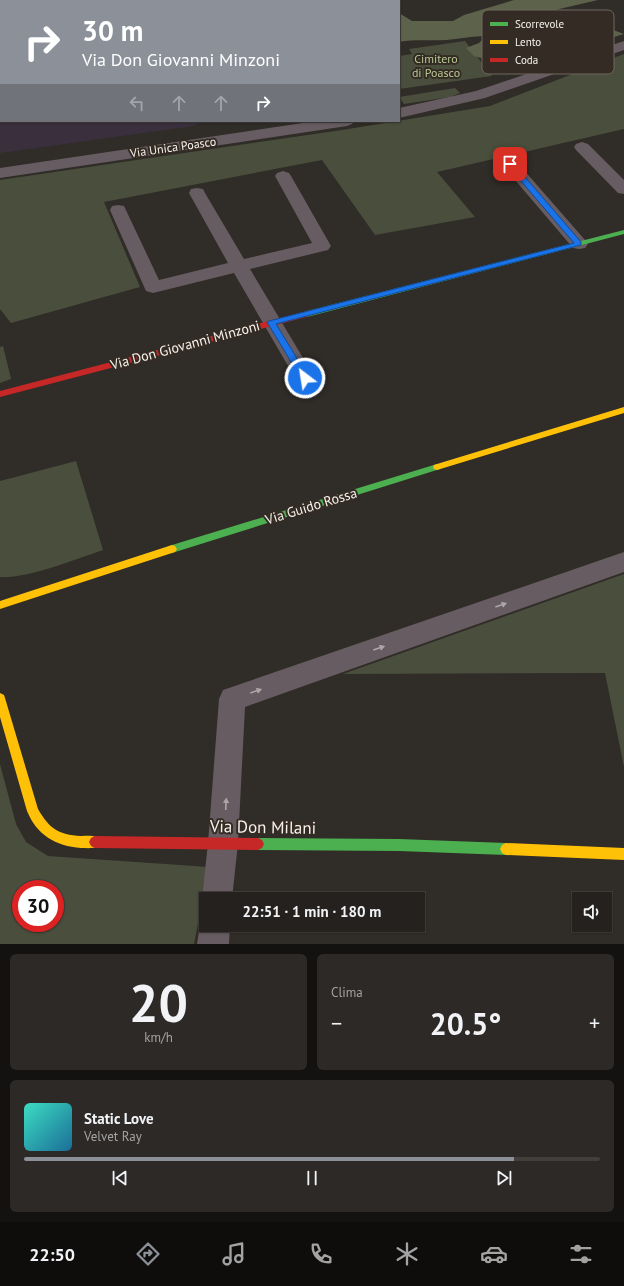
<!DOCTYPE html>
<html lang="it">
<head>
<meta charset="utf-8">
<style>
	:root { --surface:#24211e; --page:#2c2927; --text:#f1f3f6; --muted:#a3a3a4; --line:#413e3c; --accent:#8c9099 }
	body { margin:0; font-family:"PT Sans",sans-serif; background:var(--page); color:var(--text); height:100vh; display:flex; flex-direction:column; font-size:15px; white-space:nowrap }
	* { box-sizing:border-box; margin:0 }
	p { font-size:13px; color:var(--muted) }
	.icon { flex:none; width:22px; height:22px; fill:none; stroke:currentColor; stroke-width:2; stroke-linecap:round; stroke-linejoin:round }
	.map { position:relative; height:944px; overflow:hidden }
	.drawer { display:flex; flex-direction:column; gap:10px; padding:10px; background:#141210; flex:1 }
	.drawer>* { flex:none }
	.top-card { position:absolute; left:0px; top:0px; width:400px; height:122px; box-shadow:0 1px 3px #0004,0 0 0 1px var(--line); background:#8c9099; color:#fff; overflow:hidden }
	.tools { position:absolute; left:572px; top:892px; display:grid; gap:8px }
	.tools a { display:grid; place-items:center; width:40px; height:40px; border-radius:0px; background:var(--surface); box-shadow:0 1px 3px #0004,0 0 0 1px var(--line); font-size:20px }
	.speed { position:absolute; left:12px; top:880px; display:flex; gap:8px; font-size:20px; font-weight:700; text-align:center }
	.speed>* { display:grid; place-content:center; width:52px; height:52px; border-radius:50%; background:var(--surface); box-shadow:0 1px 3px #0004,0 0 0 1px var(--line); line-height:1 }
	.speed .limit { border:6px solid #d22; background:#fff; color:#111 }
	.pin { position:absolute; display:grid; place-items:center; width:34px; height:34px; color:#fff; margin:-17px; border-radius:8px; box-shadow:0 2px 6px #0006 }
	.me { position:absolute; width:44px; margin:-22px; rotate:329deg; stroke-linejoin:round; filter:drop-shadow(0 0 3px #0008) }
	.turn { display:flex; align-items:center; gap:14px; height:84px; padding:0 16px; font-size:18px }
	.turn .icon { width:52px; height:52px; stroke-width:2.5 }
	.turn b { display:block; font-size:28px; line-height:34px }
	.lanes { display:flex; align-items:center; height:38px; padding:0 16px; background:#0003; justify-content:center; gap:20px; direction:ltr }
	.lanes .off { opacity:.35 }
	.big { font-size:30px; font-weight:700; line-height:1.1 }
	.drawer .tile { flex:1; display:flex; flex-direction:column; justify-content:center; gap:6px; min-width:0; padding:0 14px; border-radius:6px; background:var(--page) }
	.drawer .dial { align-items:center; gap:0 }
	.dial b { font-size:52px; line-height:1 }
	.song { display:flex; align-items:center; gap:12px }
	.cover { width:48px; height:48px; border-radius:6px; background:linear-gradient(135deg,hsl(170 70% 55%),hsl(200 70% 35%)) }
	.played { height:4px; border-radius:2px; background:linear-gradient(90deg,var(--accent) 85%,var(--line) 85%) }
	.keys { display:flex; justify-content:space-around; direction:ltr }
	.heat { display:flex; justify-content:space-between; align-items:center; font-size:22px; direction:ltr }
	.drawer .tiles { flex:1; display:grid; gap:10px; grid-template-columns:1fr 1fr }
	.tile:last-child { grid-column:span 2 }
	.trip { position:absolute; left:199px; top:892px; width:226px; height:40px; border-radius:0px; background:var(--surface); box-shadow:0 1px 3px #0004,0 0 0 1px var(--line); font-weight:700; line-height:40px; text-align:center }
	.tabs { display:flex; height:64px; justify-content:space-around; align-items:center; background:#0e0d0c; color:var(--muted) }
	.tabs .icon { width:28px; height:28px }
	.tabs .selected { color:var(--accent) }
	.tabs b { font-size:18px; color:var(--text) }
	.map>svg:first-child { display:block }
	.education { fill:#3a303d }
	.green { fill:#494f3c; fill-rule:evenodd }
	.forest { fill:#5d634b }
	.lines { fill:none; stroke-linecap:round; stroke-linejoin:round }
	.street { fill:#665c61; fill-rule:evenodd }
	.fast { fill:#4caf50; fill-rule:evenodd }
	.slow { fill:#ffc107; fill-rule:evenodd }
	.jam { fill:#c62828; fill-rule:evenodd }
	.oneway { fill:#aea6a6 }
	.route { fill:#1a73e8; stroke:#114b97 }
	.labels { text-anchor:middle; dominant-baseline:central; stroke-width:4; stroke-linejoin:round; paint-order:stroke }
	.far-park-label { font-size:12px; fill:#b8c893; stroke:#342c24 }
	.far-street-label { font-size:12px; fill:#f6f1eb; stroke:#342c24 }
	.street-label { font-size:14px; fill:#f6f1eb; stroke:#342c24 }
	.near-street-label { font-size:17px; fill:#f6f1eb; stroke:#342c24 }
	.key { fill:#342c24; stroke:#6e6760; stroke-width:1 }
	.key-label { font-size:11px; fill:#f6f1eb }
</style>
</head>
<body>
<div class="map">
<svg width="624" height="944" viewBox="0 0 624 944">
	<rect width="100%" height="100%" fill="#302c28"/>
	<path class="education" d="M0,41l1,80h200l-7,5 -194,27z"/>
	<path class="green" d="M465,41l27,35 -93,13v-33l13,-2 -3,-5z
		M624,54v75l-187,43 38,45 -100,18 -53,-75 -218,42 36,85 -129,36 -11,-14v-129l342,-50 148,-24z
		M455,88l5,5 -10,4 -46,7 -5,-7z
		M3,346l8,33 -11,4v-36z
		M76,461l27,89c-27,9 -75,29 -103,27v-96z
		M624,574v193l-19,-94 -262,1z
		M0,764l16,60 10,18 22,14 161,11 -15,77h-194zM21,889h34v34h-34z"/>
	<path class="forest" d="M514,0h84l-86,20 -9,4 6,6 26,5h63l15,-5 11,4 -57,17 -59,-8 -2,4 9,3 44,4 -7,4 -18,7 -34,-14 -15,8 -11,-3 -8,-8 13,-5 7,-7c-14,0 -27,3 -40,4 -16,1 -32,-1 -47,2v-29l13,8h41l11,-6z"/>
	<g class="lines">
		<path class="street" d="M624,41v9l-139,48 -86,20v-10l77,-17z
			M316,121h39l-3,3 -5,2 -347,52v-10z
			M582,142l6,2 36,36v14l-6,-1 -42,-43 -2,-3 2,-3z
			M510,159l6,2 69,79 3,4 -3,4 -6,1 -6,-1 -69,-81 -2,-3 2,-3z
			M283,171l6,2 2,3 40,70 -3,4 -78,19 65,109 -3,5 -7,2 -7,-2 -64,-110 -81,20 -7,-2 -36,-81 2,-4 6,-1 6,1 35,74 69,-17 -39,-70 2,-4 6,-1 6,1 2,4 39,66 68,-16 -37,-67 2,-3z
			M624,552v20l-379,135 -7,136 -6,56h-26v10l-4,-10 6,-56 11,-144 4,-9z
			M206,913v12h24l-1,19h-32l3,-19 4,-11z"/>
		<path class="fast" d="M624,230v4l-317,83 -4,-3 4,-3z
			M437,464l3,1 1,2 -1,2 -268,84 -3,-1 -2,-3 2,-3 3,-1z
			M258,838l141,1 107,4 4,2 2,4 -2,4 -4,2 -107,-4 -141,-1 -4,-2 -2,-4 2,-4z"/>
		<path class="slow" d="M624,407v6l-187,57 -3,-1 -1,-2 1,-2 3,-1z
			M172,545l3,1 2,3 -2,3 -175,57v-8z
			M0,693l4,2 1,3 33,111c11,19 20,26 43,27 6,0 12,-1 18,2l2,4 -2,4c-6,3 -12,2 -18,2 -26,-2 -44,-13 -54,-37l-27,-94z
			M506,843l118,5v12l-118,-5 -4,-2 -2,-4 2,-4z"/>
		<path class="jam" d="M307,311l3,1 1,2 -1,2 -310,81v-6z
			M95,836l163,2 4,2 2,4 -2,4 -4,2 -163,-2 -4,-2 -2,-4 2,-4z"/>
	</g>
	<defs><path id="oneway-solid" d="M-6-.8H1V-3.2L6.5 0L1 3.2V.8H-6Z"/></defs>
	<g class="oneway">
		<use href="#oneway-solid" transform="translate(501 605) rotate(-19)"/>
		<use href="#oneway-solid" transform="translate(379 648) rotate(-19)"/>
		<use href="#oneway-solid" transform="translate(256 691) rotate(-19)"/>
		<use href="#oneway-solid" transform="translate(226 804) rotate(-87)"/>
	</g>
	<path class="route" d="M508,163h5l68,79v3l-305,79 33,54 -4,3 -3,-1 -35,-58 2,-1 305,-78 -66,-77z"/>
	<g class="labels">
		<g class="far-park-label">
			<text x="436" y="58">Cimitero<tspan x="436" dy="14">di Poasco</tspan></text>
		</g>
		<g class="far-street-label">
			<text transform="translate(173 147) rotate(-8)">Via Unica Poasco</text>
		</g>
		<g class="street-label">
			<text transform="translate(185 345) rotate(-15)">Via Don Giovanni Minzoni</text>
			<text transform="translate(311 506) rotate(-17)">Via Guido Rossa</text>
		</g>
		<g class="near-street-label">
			<text transform="translate(263 827) rotate(1)">Via Don Milani</text>
		</g>
	</g>
	<rect x="482" y="10" width="132" height="64" rx="6" class="key"/>
	<rect x="490" y="22" width="18" height="4" fill="#4caf50"/>
	<rect x="490" y="40" width="18" height="4" fill="#ffc107"/>
	<rect x="490" y="58" width="18" height="4" fill="#c62828"/>
	<g class="key-label">
		<text x="515" y="28">Scorrevole</text>
		<text x="515" y="46">Lento</text>
		<text x="515" y="64">Coda</text>
	</g>
</svg>
<div class="tools">
<a><svg class="icon" aria-label="sound" viewBox="0 0 24 24"><path d="M4 9h4l5-4v14l-5-4H4zM17 9q2 3 0 6"/></svg></a>
</div>
<div class="speed"><div class="limit">30</div></div>
<div class="pin" style="left:510px;top:164px;background:#d93025"><svg class="icon" aria-label="arrive" viewBox="0 0 24 24"><path d="M6 21V4h12l-3 4 3 4H6"/></svg></div>
<svg class="me" style="left:305px;top:378px" viewBox="-20 -20 40 40"><circle r="17" fill="#1a73e8" stroke="#fff" stroke-width="3"/><path d="M0-11L8 9 0 5-8 9z" fill="#fff"/></svg>
<div class="trip">22:51 · 1 min · 180 m</div>
<div class="top-card">
<div class="turn"><svg class="icon" aria-label="right" viewBox="0 0 24 24"><path d="M7 20v-9h11M14 6l5 5-5 5"/></svg><div><b>30 m</b>Via Don Giovanni Minzoni</div></div>
<div class="lanes"><svg class="icon off" aria-label="left" viewBox="0 0 24 24"><path d="M17 20v-9H6M10 6l-5 5 5 5"/></svg><svg class="icon off" aria-label="ahead" viewBox="0 0 24 24"><path d="M12 20V5M6 11l6-6 6 6"/></svg><svg class="icon off" aria-label="ahead" viewBox="0 0 24 24"><path d="M12 20V5M6 11l6-6 6 6"/></svg><svg class="icon" aria-label="right" viewBox="0 0 24 24"><path d="M7 20v-9h11M14 6l5 5-5 5"/></svg></div>
</div>
</div>
<section class="drawer">
<div class="tiles">
<div class="tile dial"><b>20</b><p>km/h</p></div>
<div class="tile"><p>Clima</p>
<div class="heat"><a>−</a><b class="big">20.5°</b><a>+</a></div>
</div>
<div class="tile">
<div class="song"><i class="cover"></i><div><b>Static Love</b><p>Velvet Ray</p></div></div>
<div class="played"></div>
<div class="keys"><svg class="icon" aria-label="previous" viewBox="0 0 24 24"><path d="M18 5L8 12l10 7zM5 5v14"/></svg><svg class="icon" aria-label="pause" viewBox="0 0 24 24"><path d="M8 5v14M16 5v14"/></svg><svg class="icon" aria-label="next" viewBox="0 0 24 24"><path d="M6 5l10 7-10 7zM19 5v14"/></svg></div>
</div>
</div>
</section>
<nav class="tabs">
<b>22:50</b>
<svg class="icon selected" aria-label="directions" viewBox="0 0 24 24"><path d="M12 3l9 9-9 9-9-9zM9 14v-3h6M13 9l2 2-2 2"/></svg>
<svg class="icon" aria-label="music" viewBox="0 0 24 24"><path d="M9 18V5l10-2v13"/><circle cx="6" cy="18" r="3"/><circle cx="16" cy="16" r="3"/></svg>
<svg class="icon" aria-label="phone" viewBox="0 0 24 24"><path d="M5 4h4l2 5-3 2q2 4 5 5l2-3 5 2v4C11 20 4 13 5 4z"/></svg>
<svg class="icon" aria-label="climate" viewBox="0 0 24 24"><path d="M12 3v18M4 7l16 10M4 17L20 7"/></svg>
<svg class="icon" aria-label="car" viewBox="0 0 24 24"><path d="M5 17H2v-5l4-1 3-4h7l3 4 3 1v5h-3M9 17h6M6 11h13"/><circle cx="7" cy="17" r="2"/><circle cx="17" cy="17" r="2"/></svg>
<svg class="icon" aria-label="filters" viewBox="0 0 24 24"><path d="M4 7h16M4 17h16"/><circle cx="9" cy="7" r="2"/><circle cx="15" cy="17" r="2"/></svg>
</nav>
</body>
</html>
